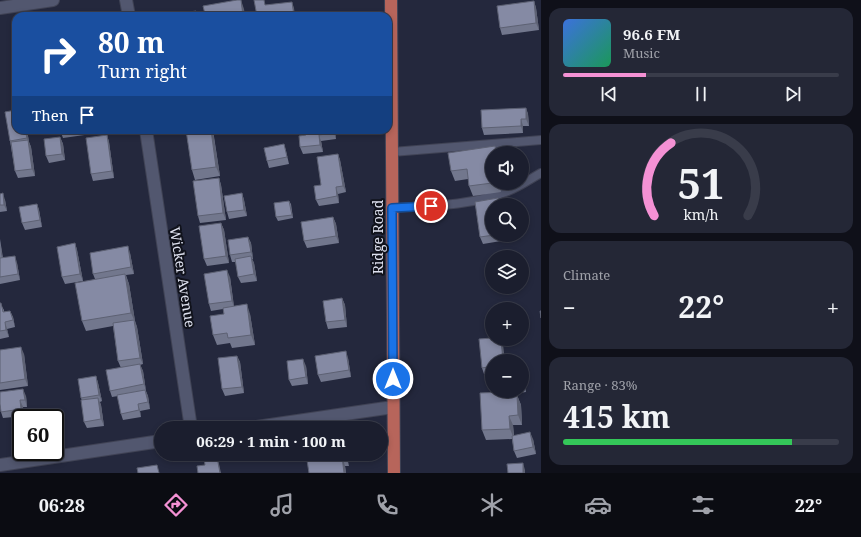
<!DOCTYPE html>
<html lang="en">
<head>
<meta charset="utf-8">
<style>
	:root { --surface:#1b1e2e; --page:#242736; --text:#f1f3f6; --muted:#a0a2aa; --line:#393c4a; --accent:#f491d4 }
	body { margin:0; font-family:"Noto Serif",serif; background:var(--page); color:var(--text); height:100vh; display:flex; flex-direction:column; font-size:15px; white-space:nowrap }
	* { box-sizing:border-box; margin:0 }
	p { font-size:13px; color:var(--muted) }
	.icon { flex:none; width:22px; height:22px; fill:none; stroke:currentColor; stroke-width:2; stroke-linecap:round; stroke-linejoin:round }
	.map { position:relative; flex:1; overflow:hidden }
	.side { display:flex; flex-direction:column; gap:8px; padding:8px; background:#0f1019; width:320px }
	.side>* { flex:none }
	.hud { position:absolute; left:12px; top:12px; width:380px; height:122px; border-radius:12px; box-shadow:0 2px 6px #0003,0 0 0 1px var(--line); background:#1a4fa0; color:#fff; overflow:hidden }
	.buttons { position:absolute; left:485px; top:146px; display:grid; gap:8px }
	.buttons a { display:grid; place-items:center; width:44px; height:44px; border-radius:50%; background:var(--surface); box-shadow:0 2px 6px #0003,0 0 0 1px var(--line); font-size:20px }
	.speed { position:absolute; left:12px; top:409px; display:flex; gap:8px; font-size:20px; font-weight:700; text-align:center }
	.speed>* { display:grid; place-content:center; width:52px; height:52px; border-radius:50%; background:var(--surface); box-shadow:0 2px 6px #0003,0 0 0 1px var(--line); line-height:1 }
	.speed .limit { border:2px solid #111; border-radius:6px; background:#fff; color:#111 }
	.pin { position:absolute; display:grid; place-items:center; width:34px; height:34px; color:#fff; margin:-17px; border:2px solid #fff; border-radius:50%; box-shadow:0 1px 4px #0007 }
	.me { position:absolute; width:44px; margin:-22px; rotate:0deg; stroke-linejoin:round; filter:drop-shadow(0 0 3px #0008) }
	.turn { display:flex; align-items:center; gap:14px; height:84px; padding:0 20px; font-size:18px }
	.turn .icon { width:52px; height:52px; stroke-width:2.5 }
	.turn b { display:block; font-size:28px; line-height:34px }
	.then { display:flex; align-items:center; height:38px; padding:0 20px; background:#0003; gap:8px; font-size:15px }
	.big { font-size:30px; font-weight:700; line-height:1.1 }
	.side .widget { flex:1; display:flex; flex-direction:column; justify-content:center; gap:6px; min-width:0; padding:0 14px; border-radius:12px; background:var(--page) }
	.side .dial { align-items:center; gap:0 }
	.dial svg { height:104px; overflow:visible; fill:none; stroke:var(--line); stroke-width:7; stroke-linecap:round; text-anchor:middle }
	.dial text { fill:var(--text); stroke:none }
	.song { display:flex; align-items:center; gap:12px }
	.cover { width:48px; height:48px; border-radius:6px; background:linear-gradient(135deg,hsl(220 70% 55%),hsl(150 70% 35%)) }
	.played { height:4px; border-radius:2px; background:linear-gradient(90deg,var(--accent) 30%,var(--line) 30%) }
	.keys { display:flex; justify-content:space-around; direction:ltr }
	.heat { display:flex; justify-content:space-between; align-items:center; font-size:22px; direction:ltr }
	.charge { height:6px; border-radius:3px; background:linear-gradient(90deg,#34c759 83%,var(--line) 0) }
	.trip { position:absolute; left:154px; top:421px; width:234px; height:40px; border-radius:20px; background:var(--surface); box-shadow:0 2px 6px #0003,0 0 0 1px var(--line); font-weight:700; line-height:40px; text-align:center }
	.dock { display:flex; height:64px; justify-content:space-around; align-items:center; background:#0b0c12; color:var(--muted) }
	.dock .icon { width:28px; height:28px }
	.dock .selected { color:var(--accent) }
	.dock b { font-size:18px; color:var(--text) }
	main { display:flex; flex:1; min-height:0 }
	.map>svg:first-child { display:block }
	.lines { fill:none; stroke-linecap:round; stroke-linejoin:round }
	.service-casing { stroke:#404355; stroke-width:10 }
	.minor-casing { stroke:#404355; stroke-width:14 }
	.tertiary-casing { stroke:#404355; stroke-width:14 }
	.primary-casing { stroke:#404355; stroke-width:14 }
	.service { stroke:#52576f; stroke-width:8 }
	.minor { stroke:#52576f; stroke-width:12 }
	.tertiary { stroke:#52576f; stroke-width:12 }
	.primary { stroke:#b7655b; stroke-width:12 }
	.wall { fill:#72778d }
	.shaded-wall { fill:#5d6173 }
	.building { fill:#858aa4; stroke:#5d6173 }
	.route-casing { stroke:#114b97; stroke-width:10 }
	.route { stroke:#1a73e8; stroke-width:7 }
	.labels { text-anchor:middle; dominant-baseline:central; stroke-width:4; stroke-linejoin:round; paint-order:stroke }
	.street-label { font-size:14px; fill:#dee1ef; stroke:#10121b }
</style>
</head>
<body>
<main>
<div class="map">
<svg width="541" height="473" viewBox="0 0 541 473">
	<rect width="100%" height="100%" fill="#24283d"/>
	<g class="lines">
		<defs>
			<path id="service" d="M392,152l149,-12
				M392,208c39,-2 79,-2 116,-17 11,-4 22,-12 33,-18"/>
			<path id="minor" d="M126,0l3,16
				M146,130l45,298
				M250,428l143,-21
				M0,465l161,-24"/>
			<path id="tertiary" d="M0,8l53,-8"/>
			<path id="primary" d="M391,0l3,473"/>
		</defs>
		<use href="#service" class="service-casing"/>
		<use href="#minor" class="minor-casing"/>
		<use href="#tertiary" class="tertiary-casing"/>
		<use href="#primary" class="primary-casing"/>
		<use href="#service" class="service"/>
		<use href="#minor" class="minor"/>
		<use href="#tertiary" class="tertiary"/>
		<use href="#primary" class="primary"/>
	</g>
	<path class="wall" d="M534,1l2,7 3,22 -37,5 -2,-7z
		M526,108l2,6 1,12h-6v7l-39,2 -2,-7z
		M27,130l2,12 2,5 4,29 -17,2 -3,-7 -5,-30z
		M60,130h46v2l-43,6z
		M186,130h27l7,46 -25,4 -3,-10z
		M305,130h30l1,9 -15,2 2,11 -20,2 -3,-7 6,-12z
		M107,135l2,7 5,36 -21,3 -2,-7z
		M60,137l3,7 2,16 -16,3 -3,-7z
		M284,144l2,7 3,13 -20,4 -2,-7z
		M495,146l2,7h-5v30h8l1,9 -28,4 -4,-10 -1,-7 -13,2 -4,-10z
		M338,154l2,6 6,32 -8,2 1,9 -20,3 -3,-6 5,-15z
		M219,178l2,7 5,35 -26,3 -2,-7z
		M242,193l2,7 3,16 -18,3 -2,-7z
		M0,194l5,6 2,11 -7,1z
		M498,198l3,7h-9v30h14l1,5 -24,4 -3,-7 -5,-35z
		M289,201l2,3 2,14 -15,3 -2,-4z
		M37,204l2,6 3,17 -17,3 -3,-7z
		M333,217l3,7 3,19 -32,5 -3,-7z
		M221,223l3,7 5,33 -22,3 -3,-7z
		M248,237l3,6 2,16h-1l2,4 3,18 -16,2 -3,-6 -2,-15h-4l-2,-7z
		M0,239l3,19 14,5 3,17 -20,4z
		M75,243l2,7 6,31 -18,3 -3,-7z
		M130,253l4,21 -8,1 3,9 6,37 2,6 6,37 -3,1 3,6 3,20 2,5 2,13 -10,2 1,6 -18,3 -2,-6 -3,-18 -6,1 -2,-6 11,-23 -3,-7 -5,-35 -27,5 -4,-10 13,-42 -2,-5z
		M230,277l4,29 16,8 5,31 -23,3 -2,-5 -13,2 -4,-10 11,-21 -1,-5 -12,2 -2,-7z
		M342,298l3,7 2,22 -19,2 -2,-7z
		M0,303l4,7v2l6,-1 3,6 2,10 -8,2 2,8 -9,2z
		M492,339h9l2,5 -11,17v12l-8,1 -2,-6z
		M0,350l24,4 4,32 -28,4z
		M237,356l3,6 4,31 -19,3 -3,-7z
		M348,358l3,19 -30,5 -3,-7z
		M306,366l2,18 -16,2 -3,-6z
		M522,371l2,6 2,15 -20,3 -1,-4h17z
		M96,376l2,7 4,18 -2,1 1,3 3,21 -17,2 -3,-6 -2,-22 -1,-2z
		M505,392l1,4 11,-1 4,10 1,20h-9l1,10 19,4 3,15 -19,4 -3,-7 -2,-12 -26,1 -4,-10z
		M26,396l1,11h-4l1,9 -21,2 -2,-6z
		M346,454l3,12h-4l1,7h-37z"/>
	<path class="shaded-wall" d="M241,0l3,9 1,7h-2z
		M534,1l2,7 3,22 -3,-7z
		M292,2l2,6 1,8h-1z
		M526,108l2,6 1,12 -3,-7z
		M521,119l2,7v7l-2,-7z
		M25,130h2l2,12 2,5 4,29 -3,-7 -4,-27z
		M211,130h2v2l7,44 -4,-9z
		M333,130h2l1,9z
		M107,135l2,7 5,36 -2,-7z
		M319,135l2,6 2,11 -3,-7z
		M60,137l3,7 2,16 -3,-6z
		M338,154l2,6 6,32 -3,-6z
		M219,178l2,7 5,35 -3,-7z
		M498,183h2l1,9z
		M336,187l2,7 1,9 -2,-7z
		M3,193l2,7 2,11 -3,-6z
		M242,193l2,7 3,16 -3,-6z
		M37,204l2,6 3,17 -2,-7z
		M333,217l3,7 3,19 -3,-7z
		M221,223l3,7 5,33 -3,-7z
		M248,237l3,6 2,16 -2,-7z
		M0,239v1l3,21 -2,-7z
		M75,243l2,7 6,31 -3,-7z
		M128,246l2,7 4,21 -3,-7z
		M15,256l2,7 3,17 -2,-6z
		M251,256l3,7 3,18 -3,-7z
		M227,270l3,7 4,31 -2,-7z
		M125,274l4,10 6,37 2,6 6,37 -3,-6 -5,-36 -4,-9z
		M342,298l3,7 2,22 -2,-7z
		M247,304l3,10 5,31 -4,-10z
		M10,311l3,6 2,10 -2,-7z
		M5,322l2,7 2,8 -3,-7z
		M501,339l2,5 2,17h-2z
		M21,347l3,7 4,32 -3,-7z
		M346,351l2,7 3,19 -2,-7z
		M237,356l3,6 4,31 -2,-6z
		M303,359l3,7 2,18 -2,-7z
		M140,364l3,7 3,20 -2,-7z
		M522,371l2,6 2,15 -2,-7z
		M96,376l2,7 4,18 -3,-6z
		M23,389l3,7 1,11 -2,-7z
		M145,390l3,6 2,13 -2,-7z
		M517,395l4,10 1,20 -4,-10z
		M98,398l3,7 3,21 -3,-7z
		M20,400l3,7 1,9 -3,-7z
		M138,404l2,7 1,6 -2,-7z
		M509,416l4,9 1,14 -4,-10z
		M530,432l3,7 3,15 -3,-7z
		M345,454h1l1,3 2,9z
		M342,456l3,10 1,7h-2z
		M217,457l2,7 2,9h-1z
		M523,463l2,7v3h-2z"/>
	<path class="building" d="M237,0h4l2,16h-43v-1l5,-1 -2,-8z
		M254,0h10l1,5 27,-3 2,14h-37z
		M534,1l2,22 -36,5 -3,-22z
		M196,11l1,5h-33z
		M526,108v11h-5v7l-39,2 -1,-18z
		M16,110v20h9l2,8 -17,3 -5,-29z
		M186,130h25l5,37 -24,3z
		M305,130h28l1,3 -15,2 1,10 -20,2 -1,-11 7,-1z
		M107,135l5,36 -21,3 -5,-36z
		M60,137l2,17 -16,2 -2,-17z
		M28,140l4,29 -17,2 -4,-29z
		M284,144l3,13 -20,4 -3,-13z
		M495,146l1,7h-4v30l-23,3 -2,-17 -16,2 -3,-18z
		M338,154l5,32 -7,1 1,9 -21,4 -2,-14 7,-1 -4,-28z
		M219,178l4,35 -25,3 -5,-35z
		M3,193l1,12h-4v-11z
		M242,193l2,17 -17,2 -3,-16z
		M498,198l2,7h-8v30h2l-14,2 -5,-35z
		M289,201l3,14 -16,2 -2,-14z
		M37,204l3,16 -18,3 -3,-16z
		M333,217l3,19 -32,5 -3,-19z
		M221,223l5,33 -22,3 -5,-33z
		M248,237l3,15 -21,3 -2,-15z
		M75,243l5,31 -18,3 -5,-30z
		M128,246l3,21 -38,7 -3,-21z
		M15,256l3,18 -18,3v-19z
		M251,256l3,18 -16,3 -3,-18z
		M227,270l5,31 -23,3 -5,-30z
		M125,274l6,39 -49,8 -7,-38z
		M342,298l3,22 -19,2 -3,-21z
		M0,303h1l2,9 7,-1 3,9 -8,2 1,8 -6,1z
		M247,304l4,31 -23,3 -1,-5 -14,2 -3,-19 14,-2 -1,-6z
		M540,311h1v7z
		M134,320l6,38 -22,3 -5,-38z
		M492,338v1h9l2,22h-11v5l-10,2 -3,-29z
		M21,347l4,32 -25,4v-33z
		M346,351l3,19 -31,5 -3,-19z
		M237,356l5,31 -20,2 -4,-31z
		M303,359l3,18 -17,3 -2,-19z
		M140,364l4,20 -34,7 -4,-21z
		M522,373l2,12 -2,1z
		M96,376l3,19 -18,3 -3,-19z
		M23,389l2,11h-5l1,9 -20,3 -1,-8v-12z
		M145,390l3,12 -10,2 1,6 -18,4 -4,-19z
		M505,392v4l12,-1 1,20 -9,1 1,13 -28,1 -2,-37z
		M98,398l3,21 -17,3 -3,-22z
		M530,432l3,15 -19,4 -2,-15z
		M306,454h39v2h-3l2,17h-35z
		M217,457l3,16h-22l-1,-7 8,-1 -1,-6z
		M523,463v10h-15l-1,-9z
		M157,465l2,8h-21l-1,-5z"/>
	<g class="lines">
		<defs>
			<path id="route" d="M393,379l-1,-171 39,-2"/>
		</defs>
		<use href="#route" class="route-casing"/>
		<use href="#route" class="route"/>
	</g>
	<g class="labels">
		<g class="street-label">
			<text transform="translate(377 237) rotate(-90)">Ridge Road</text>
			<text transform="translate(183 277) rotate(81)">Wicker Avenue</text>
		</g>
	</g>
</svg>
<div class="buttons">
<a><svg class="icon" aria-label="sound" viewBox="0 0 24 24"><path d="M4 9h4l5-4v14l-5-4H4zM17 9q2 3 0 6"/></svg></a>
<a><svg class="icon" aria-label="search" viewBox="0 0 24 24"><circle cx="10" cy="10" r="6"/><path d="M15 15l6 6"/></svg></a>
<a><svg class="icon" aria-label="layers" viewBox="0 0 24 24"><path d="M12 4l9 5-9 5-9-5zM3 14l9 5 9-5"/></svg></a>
<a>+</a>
<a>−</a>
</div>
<div class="speed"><div class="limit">60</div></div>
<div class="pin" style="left:431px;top:206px;background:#d93025"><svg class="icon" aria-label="arrive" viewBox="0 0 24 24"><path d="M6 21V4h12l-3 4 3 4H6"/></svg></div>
<svg class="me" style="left:393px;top:379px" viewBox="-20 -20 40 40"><circle r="17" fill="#1a73e8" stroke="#fff" stroke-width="3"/><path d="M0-11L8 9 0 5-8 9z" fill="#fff"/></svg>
<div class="trip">06:29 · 1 min · 100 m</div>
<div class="hud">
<div class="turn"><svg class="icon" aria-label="right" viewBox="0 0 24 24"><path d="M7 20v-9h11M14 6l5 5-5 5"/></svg><div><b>80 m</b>Turn right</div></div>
<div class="then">Then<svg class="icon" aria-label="arrive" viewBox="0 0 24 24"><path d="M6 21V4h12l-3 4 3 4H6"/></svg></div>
</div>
</div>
<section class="side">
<div class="widget">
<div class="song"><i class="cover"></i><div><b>96.6 FM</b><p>Music</p></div></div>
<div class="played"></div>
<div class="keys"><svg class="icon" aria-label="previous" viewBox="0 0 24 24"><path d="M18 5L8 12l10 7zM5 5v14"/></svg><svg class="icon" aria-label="pause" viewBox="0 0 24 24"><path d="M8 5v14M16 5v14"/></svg><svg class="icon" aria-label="next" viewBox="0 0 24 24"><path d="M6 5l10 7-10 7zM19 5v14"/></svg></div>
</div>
<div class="widget dial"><svg viewBox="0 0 100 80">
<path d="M14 69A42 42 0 1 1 86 69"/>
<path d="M14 69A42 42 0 0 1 27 13" stroke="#f491d4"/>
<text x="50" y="56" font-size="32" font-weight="700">51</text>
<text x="50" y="72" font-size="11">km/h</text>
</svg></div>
<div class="widget"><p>Climate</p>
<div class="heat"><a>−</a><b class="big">22°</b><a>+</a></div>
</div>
<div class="widget"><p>Range · 83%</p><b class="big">415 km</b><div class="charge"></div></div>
</section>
</main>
<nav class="dock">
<b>06:28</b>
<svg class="icon selected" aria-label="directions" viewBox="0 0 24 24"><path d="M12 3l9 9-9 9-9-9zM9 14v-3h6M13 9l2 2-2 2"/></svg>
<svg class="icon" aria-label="music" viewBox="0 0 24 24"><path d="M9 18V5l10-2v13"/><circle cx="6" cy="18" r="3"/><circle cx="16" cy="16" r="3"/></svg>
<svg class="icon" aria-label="phone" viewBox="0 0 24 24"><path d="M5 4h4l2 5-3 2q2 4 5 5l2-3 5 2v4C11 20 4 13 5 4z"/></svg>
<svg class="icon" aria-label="climate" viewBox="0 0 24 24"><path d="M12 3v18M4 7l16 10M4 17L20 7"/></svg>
<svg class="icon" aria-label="car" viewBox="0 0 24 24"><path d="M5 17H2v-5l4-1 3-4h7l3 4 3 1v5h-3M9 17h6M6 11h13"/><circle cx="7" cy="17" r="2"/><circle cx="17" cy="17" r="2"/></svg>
<svg class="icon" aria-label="filters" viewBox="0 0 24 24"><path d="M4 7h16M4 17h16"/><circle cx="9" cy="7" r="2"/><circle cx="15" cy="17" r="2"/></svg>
<b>22°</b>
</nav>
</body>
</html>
